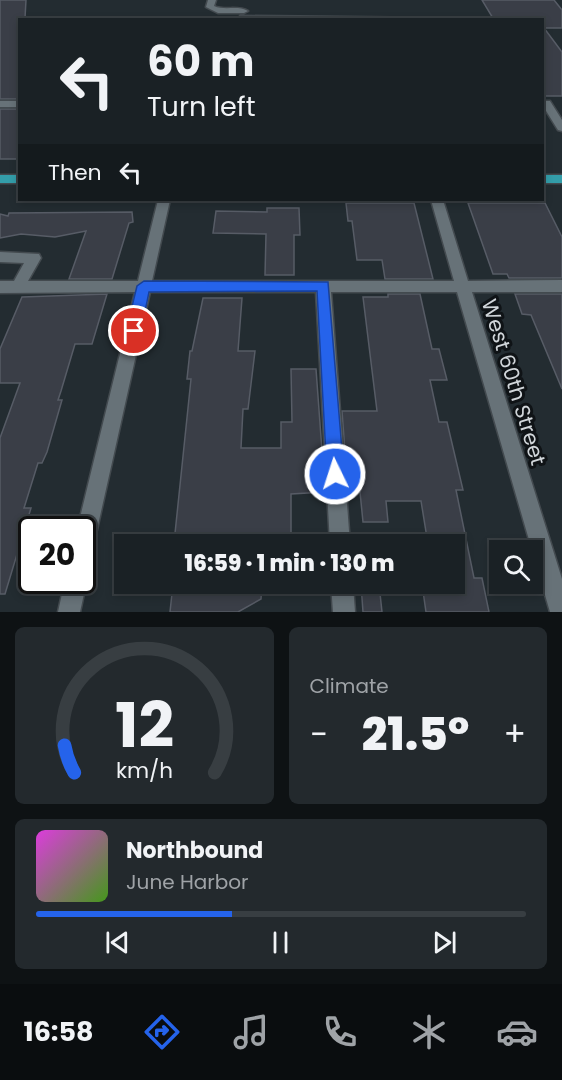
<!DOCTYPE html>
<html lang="en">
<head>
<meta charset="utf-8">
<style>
	:root { --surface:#1a2125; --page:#23292d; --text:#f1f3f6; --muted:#9fa3a7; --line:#383e42; --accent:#2563eb }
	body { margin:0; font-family:Poppins,sans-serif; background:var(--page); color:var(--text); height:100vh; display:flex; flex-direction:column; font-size:22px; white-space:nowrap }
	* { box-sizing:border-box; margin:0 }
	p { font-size:20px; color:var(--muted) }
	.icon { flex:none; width:33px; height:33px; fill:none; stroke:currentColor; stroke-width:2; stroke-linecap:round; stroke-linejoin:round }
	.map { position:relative; height:612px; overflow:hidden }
	.details { display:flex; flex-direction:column; gap:15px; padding:15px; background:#0e1214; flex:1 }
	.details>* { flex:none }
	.top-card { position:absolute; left:18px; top:18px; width:526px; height:183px; border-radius:0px; box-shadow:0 3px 9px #0003,0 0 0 2px var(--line); background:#1a2125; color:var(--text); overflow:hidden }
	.fabs { position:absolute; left:489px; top:540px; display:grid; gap:12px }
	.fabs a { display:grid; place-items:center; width:54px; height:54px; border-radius:0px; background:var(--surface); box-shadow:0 3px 9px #0003,0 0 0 2px var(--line); font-size:30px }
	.speed { position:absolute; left:18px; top:516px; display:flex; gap:12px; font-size:30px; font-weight:700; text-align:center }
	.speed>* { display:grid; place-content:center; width:78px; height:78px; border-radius:50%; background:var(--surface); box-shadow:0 3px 9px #0003,0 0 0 2px var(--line); line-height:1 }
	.speed .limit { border:3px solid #111; border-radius:9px; background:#fff; color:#111 }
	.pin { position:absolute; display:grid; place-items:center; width:51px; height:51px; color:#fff; margin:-26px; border:3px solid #fff; border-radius:50%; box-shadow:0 2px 6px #0007 }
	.me { position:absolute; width:66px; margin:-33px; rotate:356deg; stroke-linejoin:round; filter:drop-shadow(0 0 4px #0008) }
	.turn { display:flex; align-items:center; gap:21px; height:126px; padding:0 30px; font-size:27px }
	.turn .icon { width:78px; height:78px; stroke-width:2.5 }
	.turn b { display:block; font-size:42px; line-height:51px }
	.then { display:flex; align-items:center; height:57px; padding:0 30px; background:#0003; gap:12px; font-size:22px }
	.big { font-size:45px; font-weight:800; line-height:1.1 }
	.details .tile { flex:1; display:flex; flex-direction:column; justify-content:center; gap:9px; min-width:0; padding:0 21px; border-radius:9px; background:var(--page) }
	.details .dial { align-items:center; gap:0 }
	.dial svg { height:156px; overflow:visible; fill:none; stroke:var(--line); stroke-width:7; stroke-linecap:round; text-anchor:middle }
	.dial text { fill:var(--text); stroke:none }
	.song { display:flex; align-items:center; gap:18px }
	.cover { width:72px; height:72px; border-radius:9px; background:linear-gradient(135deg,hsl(300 70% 55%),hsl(100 70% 35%)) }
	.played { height:6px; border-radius:3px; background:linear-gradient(90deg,var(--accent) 40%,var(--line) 40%) }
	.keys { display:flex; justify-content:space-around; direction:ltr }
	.heat { display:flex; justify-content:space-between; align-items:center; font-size:33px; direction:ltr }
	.details .tiles { flex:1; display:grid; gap:15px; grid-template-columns:1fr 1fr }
	.tile:last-child { grid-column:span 2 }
	.trip { position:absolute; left:114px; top:534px; width:351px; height:60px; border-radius:0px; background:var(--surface); box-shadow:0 3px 9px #0003,0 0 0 2px var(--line); font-weight:800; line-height:60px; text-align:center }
	.dock { display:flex; height:96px; justify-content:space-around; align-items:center; background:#0a0d0f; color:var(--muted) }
	.dock .icon { width:42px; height:42px }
	.dock .selected { color:var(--accent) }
	.dock b { font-size:27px; color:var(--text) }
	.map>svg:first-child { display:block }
	.building { fill:#3a3e47; stroke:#575c66; stroke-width:1.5 }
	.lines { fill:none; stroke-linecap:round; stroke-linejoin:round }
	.minor-casing { stroke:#434a4f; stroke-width:3 }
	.major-casing { stroke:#434a4f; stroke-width:3 }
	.minor { fill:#677278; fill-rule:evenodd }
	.major { fill:#339da9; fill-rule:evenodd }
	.route { fill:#2563eb; stroke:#184099; stroke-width:1.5 }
	.labels { text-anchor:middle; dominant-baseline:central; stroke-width:6; stroke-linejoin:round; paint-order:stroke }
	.street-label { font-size:21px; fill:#d1d6da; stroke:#0f1316 }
</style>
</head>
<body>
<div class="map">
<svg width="562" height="612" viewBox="0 0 562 612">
	<rect width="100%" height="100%" fill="#232c31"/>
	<path class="building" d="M0,0h26l-1,18h-5v81h-20z
		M482,0h72l8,10v18h-18l18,24v44h-19v-76h-49z
		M0,109h20v50h-20z
		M346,203h68l19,76h-48l-3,-19h-25l-5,-39h-4z
		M468,203h77l17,34v41h-53l-2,-4h-14z
		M267,208h32l1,27h-6v40h-29l1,-41 -53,-1 3,-22 51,1z
		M132,212l1,10 -4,1 -17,56h-43l17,-48 -31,6 -34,-3 -21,4v-24l8,2 1,-3z
		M107,294l-15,50h-17l-14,47 -3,9h4l-15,52 -5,11h-4l-14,45h7l-26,86h-5v-156l20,-55h-20v-34l22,-52z
		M388,294h32l12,55h7l8,31h-17l9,42h8l16,68h-7l18,88h8l7,34h-63l-4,-28h32v-40h-26l-7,-43h-35l2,21h-25l-3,-30h-12l-6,-81h35l-14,-114h25z
		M515,294h47v95l-31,-74 -9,-1z
		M203,298h39l-4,53h17l-7,58h-5l-2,39h40v-26h11l-1,-53h25l9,123 -34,2v50l-117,-1 17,-164h-4l3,-28h2z
		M173,584h89l-1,15 -23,13h-68z
		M361,584h18l3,28h-19z"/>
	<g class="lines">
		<defs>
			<path id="minor" d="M208,0h8l-2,6c11,5 24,-1 34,5l-4,2h-26l-12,-6z
				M243,16l196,2 4,2h-203v-4z
				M0,101h20v6h-20z
				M543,101h7l12,19v11l-4,-1 -15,-24z
				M158,200h12l-18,81h302l-23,-81h12l25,81 94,-1v12h-90l90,287v33h-12l-93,-320h-126l19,252h-20l-14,-252h-166l-58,260 -3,7 -7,3v-32h-5l58,-238 -135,1v-12h14l10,-18 -24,-1v-10l39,2 2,4 -13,23h110z
				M82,572l5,8 -7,32h-22l7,-32h17z
				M331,584h22l2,28h-22z"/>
			<path id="major" d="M0,175h20v8h-20z
				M543,175h19v8h-19z"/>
		</defs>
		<use href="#minor" class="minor-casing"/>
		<use href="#major" class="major-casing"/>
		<use href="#minor" class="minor"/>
		<use href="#major" class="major"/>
	</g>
	<path class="route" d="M144,281l184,1 16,192 -3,6 -6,3 -6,-3 -2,-6 -10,-183 -168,1 -8,39 -2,4h-11l-2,-4 11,-45z"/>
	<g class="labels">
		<g class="street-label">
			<text transform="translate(514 382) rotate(73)">West 60th Street</text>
		</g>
	</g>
</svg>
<div class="fabs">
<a><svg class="icon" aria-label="search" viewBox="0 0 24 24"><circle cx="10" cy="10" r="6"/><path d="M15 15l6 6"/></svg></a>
</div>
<div class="speed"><div class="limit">20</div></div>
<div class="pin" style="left:134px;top:331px;background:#d93025"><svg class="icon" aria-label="arrive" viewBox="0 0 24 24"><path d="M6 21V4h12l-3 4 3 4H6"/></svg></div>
<svg class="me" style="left:335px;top:474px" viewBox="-20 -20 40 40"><circle r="17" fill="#2563eb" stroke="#fff" stroke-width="3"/><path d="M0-11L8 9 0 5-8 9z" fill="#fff"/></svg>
<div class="trip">16:59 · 1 min · 130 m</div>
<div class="top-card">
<div class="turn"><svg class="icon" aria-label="left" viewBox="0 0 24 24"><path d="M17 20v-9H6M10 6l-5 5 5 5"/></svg><div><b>60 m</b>Turn left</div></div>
<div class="then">Then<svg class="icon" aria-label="left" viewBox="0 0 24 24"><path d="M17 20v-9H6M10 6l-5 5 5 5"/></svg></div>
</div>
</div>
<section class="details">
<div class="tiles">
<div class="tile dial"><svg viewBox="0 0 100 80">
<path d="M14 69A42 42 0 1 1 86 69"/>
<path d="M14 69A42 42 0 0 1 9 55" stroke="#2563eb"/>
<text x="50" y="56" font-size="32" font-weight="700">12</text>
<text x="50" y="72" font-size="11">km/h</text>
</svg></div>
<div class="tile"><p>Climate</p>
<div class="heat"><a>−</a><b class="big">21.5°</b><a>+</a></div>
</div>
<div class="tile">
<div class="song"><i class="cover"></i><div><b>Northbound</b><p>June Harbor</p></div></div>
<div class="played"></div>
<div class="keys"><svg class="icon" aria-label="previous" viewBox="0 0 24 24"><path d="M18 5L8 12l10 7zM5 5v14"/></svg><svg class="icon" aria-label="pause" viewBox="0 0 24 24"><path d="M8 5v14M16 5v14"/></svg><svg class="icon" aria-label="next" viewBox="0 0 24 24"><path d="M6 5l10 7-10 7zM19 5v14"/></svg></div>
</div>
</div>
</section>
<nav class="dock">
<b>16:58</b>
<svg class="icon selected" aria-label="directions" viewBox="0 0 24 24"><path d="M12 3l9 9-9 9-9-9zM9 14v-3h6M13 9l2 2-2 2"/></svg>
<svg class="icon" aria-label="music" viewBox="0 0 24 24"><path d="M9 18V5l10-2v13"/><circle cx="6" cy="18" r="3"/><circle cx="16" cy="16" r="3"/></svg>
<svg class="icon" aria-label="phone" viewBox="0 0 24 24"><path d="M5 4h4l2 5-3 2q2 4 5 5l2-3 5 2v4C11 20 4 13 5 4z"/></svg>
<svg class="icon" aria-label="climate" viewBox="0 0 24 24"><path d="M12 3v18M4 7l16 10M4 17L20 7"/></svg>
<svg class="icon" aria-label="car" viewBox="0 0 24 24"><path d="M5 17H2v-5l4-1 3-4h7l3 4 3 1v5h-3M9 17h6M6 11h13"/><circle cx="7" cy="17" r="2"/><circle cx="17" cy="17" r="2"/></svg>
</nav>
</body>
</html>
